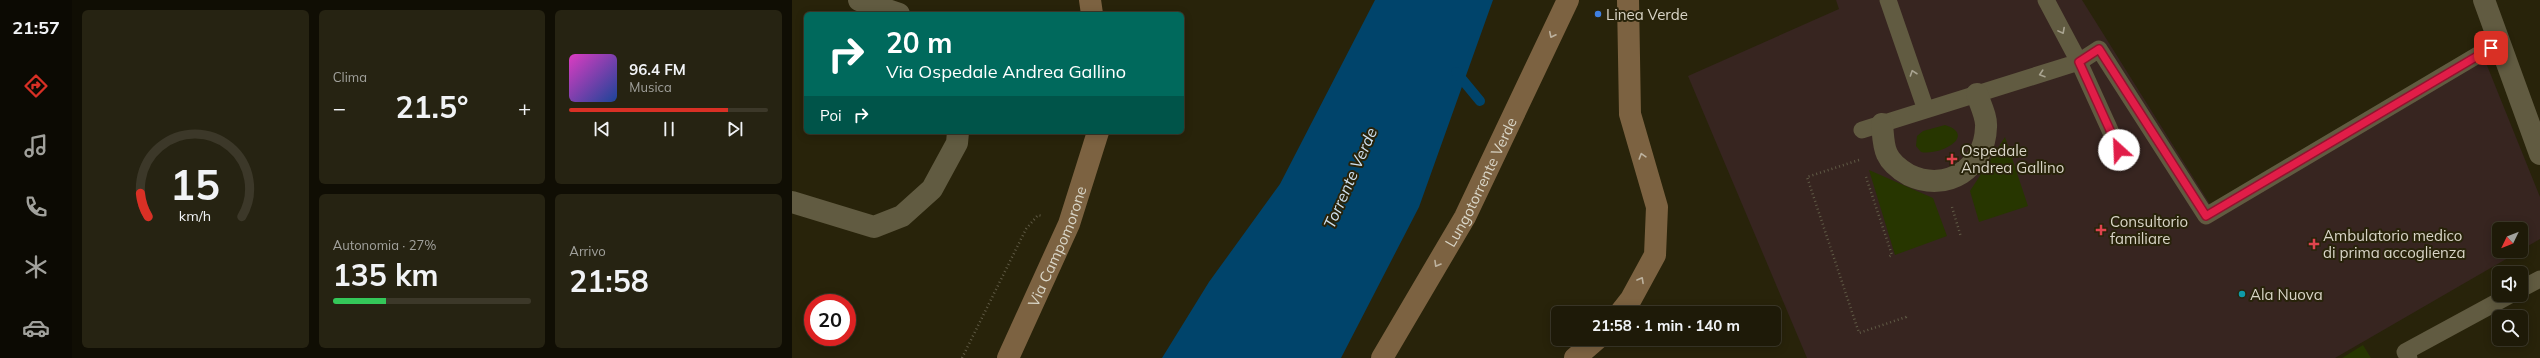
<!DOCTYPE html>
<html lang="it">
<head>
<meta charset="utf-8">
<style>
	:root { --surface:#1e1a08; --page:#262312; --text:#f1f3f6; --muted:#a1a19c; --line:#3c3829; --accent:#d93025 }
	body { margin:0; font-family:Mulish,sans-serif; background:var(--page); color:var(--text); height:100vh; display:flex; flex-direction:column; font-size:15px; white-space:nowrap }
	* { box-sizing:border-box; margin:0 }
	p { font-size:13px; color:var(--muted) }
	.icon { flex:none; width:22px; height:22px; fill:none; stroke:currentColor; stroke-width:2; stroke-linecap:round; stroke-linejoin:round }
	.map { position:relative; flex:1; overflow:hidden }
	.drawer { display:flex; flex-direction:column; gap:10px; padding:10px; background:#100e04; width:720px }
	.drawer>* { flex:none }
	.guide { position:absolute; left:12px; top:12px; width:380px; height:122px; border-radius:6px; box-shadow:0 2px 10px #0003,0 0 0 1px var(--line); background:#00695c; color:#fff; overflow:hidden }
	.needle { width:26px; rotate:227deg }
	.controls { position:absolute; left:1700px; top:222px; display:grid; gap:8px }
	.controls a { display:grid; place-items:center; width:36px; height:36px; border-radius:6px; background:var(--surface); box-shadow:0 2px 10px #0003,0 0 0 1px var(--line); font-size:20px }
	.speed { position:absolute; left:12px; top:294px; display:flex; gap:8px; font-size:20px; font-weight:700; text-align:center }
	.speed>* { display:grid; place-content:center; width:52px; height:52px; border-radius:50%; background:var(--surface); box-shadow:0 2px 10px #0003,0 0 0 1px var(--line); line-height:1 }
	.speed .limit { border:6px solid #d22; background:#fff; color:#111 }
	.pin { position:absolute; display:grid; place-items:center; width:34px; height:34px; color:#fff; margin:-17px; border-radius:8px; box-shadow:0 2px 6px #0006 }
	.me { position:absolute; width:44px; margin:-22px; rotate:335deg; stroke-linejoin:round; filter:drop-shadow(0 0 3px #0008) }
	.turn { display:flex; align-items:center; gap:14px; height:84px; padding:0 16px; font-size:18px }
	.turn .icon { width:52px; height:52px; stroke-width:2.5 }
	.turn b { display:block; font-size:28px; line-height:34px }
	.then { display:flex; align-items:center; height:38px; padding:0 16px; background:#0003; gap:8px; font-size:15px }
	.big { font-size:30px; font-weight:700; line-height:1.1 }
	.drawer .card { flex:1; display:flex; flex-direction:column; justify-content:center; gap:6px; min-width:0; padding:0 14px; border-radius:6px; background:var(--page) }
	.drawer .dial { align-items:center; gap:0 }
	.dial svg { height:104px; overflow:visible; fill:none; stroke:var(--line); stroke-width:7; stroke-linecap:round; text-anchor:middle }
	.dial text { fill:var(--text); stroke:none }
	.song { display:flex; align-items:center; gap:12px }
	.cover { width:48px; height:48px; border-radius:6px; background:linear-gradient(135deg,hsl(310 70% 55%),hsl(220 70% 35%)) }
	.played { height:4px; border-radius:2px; background:linear-gradient(90deg,var(--accent) 80%,var(--line) 80%) }
	.keys { display:flex; justify-content:space-around; direction:ltr }
	.heat { display:flex; justify-content:space-between; align-items:center; font-size:22px; direction:ltr }
	.charge { height:6px; border-radius:3px; background:linear-gradient(90deg,#34c759 27%,var(--line) 0) }
	.drawer .tiles { flex:1; display:grid; gap:10px; grid-template-columns:repeat(3,1fr) }
	.card:first-child { grid-row:span 2 }
	.trip { position:absolute; left:759px; top:306px; width:230px; height:40px; border-radius:6px; background:var(--surface); box-shadow:0 2px 10px #0003,0 0 0 1px var(--line); font-weight:700; line-height:40px; text-align:center }
	main { display:flex; flex:1; min-height:0 }
	.tabs { display:flex; flex-direction:column; width:72px; justify-content:space-around; align-items:center; background:#0c0a03; color:var(--muted) }
	.tabs .icon { width:28px; height:28px }
	.tabs .selected { color:var(--accent) }
	.tabs b { font-size:18px; color:var(--text) }
	.map>svg:first-child { display:block }
	.medical { fill:#372520 }
	.green { fill:#273600 }
	.water { fill:#00446b }
	.lines { fill:none; stroke-linecap:round; stroke-linejoin:round }
	.stream { stroke:#00446b; stroke-width:10 }
	.path { stroke:#605b46; stroke-width:2.5; stroke-dasharray:1 3; stroke-linecap:butt }
	.lane { stroke:#615b41; stroke-width:17 }
	.street { stroke:#615b41; stroke-width:22 }
	.secondary { stroke:#7c6241; stroke-width:22 }
	.oneway { stroke:#a9a491 }
	.oneway2 { stroke:#bdb29f }
	.route-casing { stroke:#92132f; stroke-width:10 }
	.route { stroke:#e11d48; stroke-width:7 }
	.shop-dot { fill:#3f7fe0; stroke:#28230a; stroke-width:1.5 }
	.health-dot { fill:#e0444e; stroke:#28230a; stroke-width:1.5 }
	.culture-dot { fill:#0f9aa8; stroke:#28230a; stroke-width:1.5 }
	.labels { text-anchor:middle; dominant-baseline:central; stroke-width:4; stroke-linejoin:round; paint-order:stroke }
	.poi-label { font-size:15px; fill:#d9d5c7; stroke:#28230a; text-anchor:start }
	.street-label { font-size:15px; fill:#d9d5c7; stroke:#28230a }
	.water-label { font-size:16px; font-style:italic; fill:#d0e2f1; stroke:#28230a }
</style>
</head>
<body>
<main>
<nav class="tabs">
<b>21:57</b>
<svg class="icon selected" aria-label="directions" viewBox="0 0 24 24"><path d="M12 3l9 9-9 9-9-9zM9 14v-3h6M13 9l2 2-2 2"/></svg>
<svg class="icon" aria-label="music" viewBox="0 0 24 24"><path d="M9 18V5l10-2v13"/><circle cx="6" cy="18" r="3"/><circle cx="16" cy="16" r="3"/></svg>
<svg class="icon" aria-label="phone" viewBox="0 0 24 24"><path d="M5 4h4l2 5-3 2q2 4 5 5l2-3 5 2v4C11 20 4 13 5 4z"/></svg>
<svg class="icon" aria-label="climate" viewBox="0 0 24 24"><path d="M12 3v18M4 7l16 10M4 17L20 7"/></svg>
<svg class="icon" aria-label="car" viewBox="0 0 24 24"><path d="M5 17H2v-5l4-1 3-4h7l3 4 3 1v5h-3M9 17h6M6 11h13"/><circle cx="7" cy="17" r="2"/><circle cx="17" cy="17" r="2"/></svg>
</nav>
<section class="drawer">
<div class="tiles">
<div class="card dial"><svg viewBox="0 0 100 80">
<path d="M14 69A42 42 0 1 1 86 69"/>
<path d="M14 69A42 42 0 0 1 8 51" stroke="#d93025"/>
<text x="50" y="56" font-size="32" font-weight="700">15</text>
<text x="50" y="72" font-size="11">km/h</text>
</svg></div>
<div class="card"><p>Clima</p>
<div class="heat"><a>−</a><b class="big">21.5°</b><a>+</a></div>
</div>
<div class="card">
<div class="song"><i class="cover"></i><div><b>96.4 FM</b><p>Musica</p></div></div>
<div class="played"></div>
<div class="keys"><svg class="icon" aria-label="previous" viewBox="0 0 24 24"><path d="M18 5L8 12l10 7zM5 5v14"/></svg><svg class="icon" aria-label="pause" viewBox="0 0 24 24"><path d="M8 5v14M16 5v14"/></svg><svg class="icon" aria-label="next" viewBox="0 0 24 24"><path d="M6 5l10 7-10 7zM19 5v14"/></svg></div>
</div>
<div class="card"><p>Autonomia · 27%</p><b class="big">135 km</b><div class="charge"></div></div>
<div class="card"><p>Arrivo</p><b class="big">21:58</b></div>
</div>
</section>
<div class="map">
<svg width="1748" height="358" viewBox="0 0 1748 358">
	<rect width="100%" height="100%" fill="#28230a"/>
	<path class="medical" d="M1044,0h246l131,209 269,-156 58,144v42l-19,11v-21h-22v22h21l-185,107h-528l-119,-282 151,-67z"/>
	<path class="green" d="M1153,125c32,10 -3,31 -24,27l-5,-6 1,-10 6,-5z
		M1213,137l23,69 -49,16 -9,-31z
		M1077,170l64,28 14,38 -52,19z
		M1571,345l8,13h-29z"/>
	<path class="water" d="M583,0h118l-74,207 -78,151h-179l47,-76 71,-98z"/>
	<g class="lines">
		<path class="stream" d="M664,72l24,29"/>
		<path class="path" d="M1067,160l-52,17 52,156 47,-16v-2
			M1074,177l26,78 -4,2
			M1160,207l9,30
			M170,358l64,-129 12,-14 4,1"/>
		<path class="lane" d="M1096,0l38,110
			M1254,0l33,62 40,88
			M1070,130l217,-68 20,-13 107,167 292,-173
			M1729,289l19,-10
			M1617,358l-4,-6 105,-57"/>
		<path class="street" d="M67,0l40,14
			M1692,0l56,154
			M1090,124c1,9 1,22 5,30 4,9 15,17 22,21 38,18 76,-7 77,-48 1,-10 -6,-23 -9,-33
			M0,202l82,25 28,-11 30,-27 25,-46 1,-11"/>
		<g class="secondary">
			<path d="M298,0l2,14"/>
			<path d="M828,313l11,-14 24,-44 2,-48 -27,-93 -2,-114"/>
			<path id="s1" d="M216,358l61,-134 29,-92"/>
			<path id="s2" d="M590,358l83,-141 103,-217"/>
			<path d="M783,358l22,-19"/>
		</g>
	</g>
	<defs><path id="oneway-chevron" d="M-2-3.5L2.5 0L-2 3.5" fill="none" stroke-width="1.6" stroke-linecap="round" stroke-linejoin="round"/></defs>
	<g class="oneway">
		<use href="#oneway-chevron" transform="translate(1270 31) rotate(62)"/>
		<use href="#oneway-chevron" transform="translate(1121 73) rotate(-109)"/>
		<use href="#oneway-chevron" transform="translate(1250 74) rotate(162)"/>
	</g>
	<g class="oneway2">
		<use href="#oneway-chevron" transform="translate(760 35) rotate(116)"/>
		<use href="#oneway-chevron" transform="translate(850 156) rotate(-107)"/>
		<use href="#oneway-chevron" transform="translate(645 264) rotate(120)"/>
		<use href="#oneway-chevron" transform="translate(849 280) rotate(-61)"/>
	</g>
	<g class="lines">
		<defs>
			<path id="route" d="M1327,150l-40,-88 20,-13 107,167 285,-168"/>
		</defs>
		<use href="#route" class="route-casing"/>
		<use href="#route" class="route"/>
	</g>
	<circle class="shop-dot" cx="806" cy="14" r="4"/>
	<g class="health-dot">
		<path d="M1158 153h4v4h4v4h-4v4h-4v-4h-4v-4h4z"/>
		<path d="M1307 224h4v4h4v4h-4v4h-4v-4h-4v-4h4z"/>
		<path d="M1520 238h4v4h4v4h-4v4h-4v-4h-4v-4h4z"/>
	</g>
	<circle class="culture-dot" cx="1450" cy="294" r="4"/>
	<g class="labels">
		<g class="poi-label">
			<text x="814" y="14">Linea Verde</text>
			<text x="1169" y="150">Ospedale<tspan x="1169" dy="17">Andrea Gallino</tspan></text>
			<text x="1318" y="221">Consultorio<tspan x="1318" dy="17">familiare</tspan></text>
			<text x="1531" y="235">Ambulatorio medico<tspan x="1531" dy="17">di prima accoglienza</tspan></text>
			<text x="1458" y="294">Ala Nuova</text>
		</g>
		<g class="street-label">
			<text stroke="none"><textPath href="#s2" startOffset="202">Lungotorrente Verde</textPath></text>
			<text stroke="none"><textPath href="#s1" startOffset="122">Via Campomorone</textPath></text>
		</g>
		<g class="water-label">
			<text transform="translate(558 178) rotate(-66)">Torrente Verde</text>
		</g>
	</g>
</svg>
<div class="controls">
<a><svg class="needle" viewBox="-14 -14 28 28"><path d="M0-13l5 13h-10z" fill="#e53935"/><path d="M0 13l5-13h-10z" fill="#a1a19c"/></svg></a>
<a><svg class="icon" aria-label="sound" viewBox="0 0 24 24"><path d="M4 9h4l5-4v14l-5-4H4zM17 9q2 3 0 6"/></svg></a>
<a><svg class="icon" aria-label="search" viewBox="0 0 24 24"><circle cx="10" cy="10" r="6"/><path d="M15 15l6 6"/></svg></a>
</div>
<div class="speed"><div class="limit">20</div></div>
<div class="pin" style="left:1699px;top:48px;background:#d93025"><svg class="icon" aria-label="arrive" viewBox="0 0 24 24"><path d="M6 21V4h12l-3 4 3 4H6"/></svg></div>
<svg class="me" style="left:1327px;top:150px" viewBox="-20 -20 40 40"><circle r="19" fill="#fff"/><path d="M0-13L10 11 0 6-10 11z" fill="#e11d48"/></svg>
<div class="trip">21:58 · 1 min · 140 m</div>
<div class="guide">
<div class="turn"><svg class="icon" aria-label="right" viewBox="0 0 24 24"><path d="M7 20v-9h11M14 6l5 5-5 5"/></svg><div><b>20 m</b>Via Ospedale Andrea Gallino</div></div>
<div class="then">Poi<svg class="icon" aria-label="right" viewBox="0 0 24 24"><path d="M7 20v-9h11M14 6l5 5-5 5"/></svg></div>
</div>
</div>
</main>
</body>
</html>
